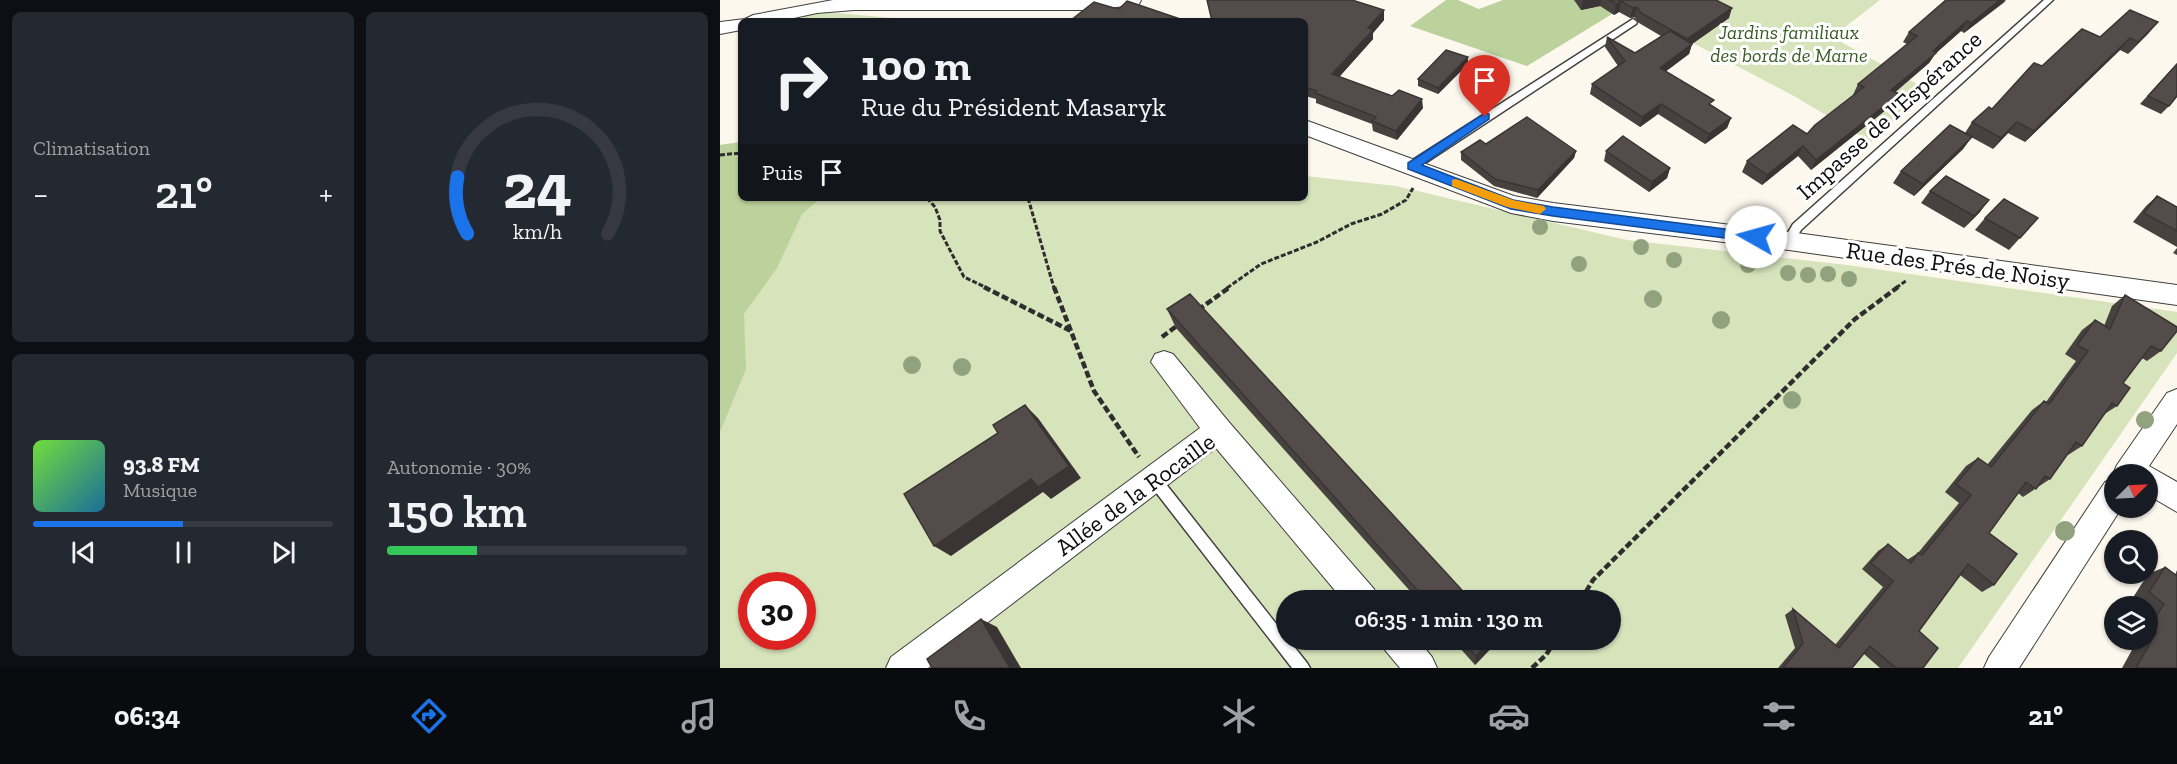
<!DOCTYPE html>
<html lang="fr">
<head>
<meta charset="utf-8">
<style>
	:root { --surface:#171b24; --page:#242831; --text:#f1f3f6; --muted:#9ea1a6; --line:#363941; --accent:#1a73e8 }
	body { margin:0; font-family:"Zilla Slab",serif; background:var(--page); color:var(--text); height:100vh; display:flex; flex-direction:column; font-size:22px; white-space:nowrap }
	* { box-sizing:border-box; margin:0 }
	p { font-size:20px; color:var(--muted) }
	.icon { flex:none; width:33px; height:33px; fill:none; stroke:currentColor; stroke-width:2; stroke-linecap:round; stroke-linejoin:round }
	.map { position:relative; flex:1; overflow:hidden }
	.drawer { display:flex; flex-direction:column; gap:12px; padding:12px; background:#0d0f14; width:720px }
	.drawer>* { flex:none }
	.guide { position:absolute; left:18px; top:18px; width:570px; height:183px; border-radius:9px; box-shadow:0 2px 4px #0004; background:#171b24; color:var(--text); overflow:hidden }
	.needle { width:39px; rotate:66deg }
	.buttons { position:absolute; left:1384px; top:464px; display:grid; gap:12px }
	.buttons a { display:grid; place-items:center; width:54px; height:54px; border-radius:50%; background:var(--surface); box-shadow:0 2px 4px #0004; font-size:30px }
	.speed { position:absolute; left:18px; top:572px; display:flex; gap:12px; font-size:30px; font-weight:700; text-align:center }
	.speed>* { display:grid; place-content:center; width:78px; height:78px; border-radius:50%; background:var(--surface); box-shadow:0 2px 4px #0004; line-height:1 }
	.speed .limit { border:9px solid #d22; background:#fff; color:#111 }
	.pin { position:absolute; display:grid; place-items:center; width:51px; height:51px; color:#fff; margin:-62px -26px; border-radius:50% 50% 50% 0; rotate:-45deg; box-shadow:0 0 6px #0007 }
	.pin .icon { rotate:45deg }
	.me { position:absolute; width:66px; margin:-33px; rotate:277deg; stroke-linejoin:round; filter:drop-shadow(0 0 4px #0008) }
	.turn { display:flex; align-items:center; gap:21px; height:126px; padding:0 24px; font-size:27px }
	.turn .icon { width:78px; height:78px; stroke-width:2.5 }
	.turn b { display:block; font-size:42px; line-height:51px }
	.then { display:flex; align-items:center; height:57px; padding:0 24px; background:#0003; gap:12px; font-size:22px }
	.big { font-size:45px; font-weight:600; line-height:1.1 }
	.drawer .tile { flex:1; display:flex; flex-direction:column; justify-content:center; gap:9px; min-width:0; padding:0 21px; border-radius:9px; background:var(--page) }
	.drawer .dial { align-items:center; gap:0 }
	.dial svg { height:156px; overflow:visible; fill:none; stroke:var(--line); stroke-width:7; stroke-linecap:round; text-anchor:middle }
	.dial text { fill:var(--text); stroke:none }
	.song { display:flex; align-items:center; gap:18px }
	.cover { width:72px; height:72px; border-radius:9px; background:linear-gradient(135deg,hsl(100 70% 55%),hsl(200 70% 35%)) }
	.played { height:6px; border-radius:3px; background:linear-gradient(90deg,var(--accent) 50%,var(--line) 50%) }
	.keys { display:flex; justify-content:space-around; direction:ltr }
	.heat { display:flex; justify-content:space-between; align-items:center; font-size:33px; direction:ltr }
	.charge { height:9px; border-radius:4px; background:linear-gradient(90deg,#34c759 30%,var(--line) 0) }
	.drawer .tiles { flex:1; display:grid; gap:12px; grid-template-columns:repeat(2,1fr) }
	.trip { position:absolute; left:556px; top:590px; width:345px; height:60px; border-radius:30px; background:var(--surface); box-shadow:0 2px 4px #0004; font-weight:600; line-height:60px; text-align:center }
	.tab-bar { display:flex; height:96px; justify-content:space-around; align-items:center; background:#090b0e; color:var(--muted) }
	.tab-bar .icon { width:42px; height:42px }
	.tab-bar .on { color:var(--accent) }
	.tab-bar b { font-size:27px; color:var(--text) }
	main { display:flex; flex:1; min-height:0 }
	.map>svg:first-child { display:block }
	.green { fill:#d6e3bb; fill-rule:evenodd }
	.forest { fill:#bcd29c }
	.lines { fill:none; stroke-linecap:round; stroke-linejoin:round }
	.service-casing { stroke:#3f3f3f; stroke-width:3 }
	.minor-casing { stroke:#3f3f3f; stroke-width:2 }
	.path-far1 { stroke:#2e2e2e; stroke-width:3; stroke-dasharray:5 2; stroke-linecap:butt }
	.path { stroke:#2e2e2e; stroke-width:4.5; stroke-dasharray:7 3; stroke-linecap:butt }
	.service { fill:#fff; fill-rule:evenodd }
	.minor { fill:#fff; fill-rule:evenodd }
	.tree { fill:#91a27e }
	.wall { fill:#474140 }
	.shaded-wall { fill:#3a3534 }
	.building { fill:#534c4a; stroke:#3a3534; stroke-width:1.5 }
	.route { fill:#1a73e8; stroke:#114b97; stroke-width:1.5 }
	.slow { fill:#f59e0b }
	.labels { text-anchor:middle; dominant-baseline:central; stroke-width:6; stroke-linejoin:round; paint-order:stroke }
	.far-park-label { font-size:20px; font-style:italic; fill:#385c24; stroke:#fff }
	.street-label { font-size:24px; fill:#0c0c0c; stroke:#fff }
</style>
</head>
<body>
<main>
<section class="drawer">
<div class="tiles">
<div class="tile"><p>Climatisation</p>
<div class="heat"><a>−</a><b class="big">21°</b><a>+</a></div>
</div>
<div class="tile dial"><svg viewBox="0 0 100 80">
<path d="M14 69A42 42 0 1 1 86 69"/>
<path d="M14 69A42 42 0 0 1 9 40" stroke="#1a73e8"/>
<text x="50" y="56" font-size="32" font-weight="700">24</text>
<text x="50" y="72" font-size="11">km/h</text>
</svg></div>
<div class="tile">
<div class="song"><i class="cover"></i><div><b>93.8 FM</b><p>Musique</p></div></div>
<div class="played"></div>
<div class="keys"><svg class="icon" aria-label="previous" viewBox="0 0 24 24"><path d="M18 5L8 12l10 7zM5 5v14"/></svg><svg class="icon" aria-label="pause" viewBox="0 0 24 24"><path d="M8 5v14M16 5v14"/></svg><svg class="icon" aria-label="next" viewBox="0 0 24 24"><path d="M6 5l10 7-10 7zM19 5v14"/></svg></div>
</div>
<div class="tile"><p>Autonomie · 30%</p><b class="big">150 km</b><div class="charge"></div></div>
</div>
</section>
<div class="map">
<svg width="1457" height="668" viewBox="0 0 1457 668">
	<rect width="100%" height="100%" fill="#fdf8ed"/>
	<path class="green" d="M940,0h220l-48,37 96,53 -57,52 -77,-46 -160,-84z
		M108,12l73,7 84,-1 8,3h-192l3,-5z
		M21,142v56h564v-22l91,10 231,54 220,25 330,47v41l-219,315h-1238v-523zM32,585h50v51h-50zM567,600h324v39h-324z"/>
	<path class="forest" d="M726,0h12l21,9 24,-9h132l-108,66 -117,-40z
		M21,142v56h80l-19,16 -25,54 -33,46 2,55 -26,63v-287z"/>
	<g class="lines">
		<defs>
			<path id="service" d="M1324,0h9l-252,230 -8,14h-8l-2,-3 10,-17z
				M913,19l4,3 -1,2 -220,145h-8l-1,-3 1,-3z
				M433,472l5,2 149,189 3,5h-18l-144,-186 -2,-4 2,-4z"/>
			<path id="minor" d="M113,0h308l-2,4 -45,6h-240l-37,3 -37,8h-39v9l-21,4v-12l25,-3 8,-4z
				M585,120l209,76 39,7 236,29 388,53v20l-388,-55 -236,-29 -42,-8 -206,-78z
				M444,351l9,3 55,67 146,168 5,11h-36l-127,-152 -288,220h-42l5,-11 309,-229 -49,-66 4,-8z
				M1457,389v35l-28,42 28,16v30l-29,-17v-21h-33v33h7l-103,161h-35l5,-11 116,-175 10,-4 -2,-4 4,-9 50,-72z
				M660,639h37l15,18 5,11h-37l-15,-18z"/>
		</defs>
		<use href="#service" class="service-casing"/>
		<use href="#minor" class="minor-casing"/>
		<path class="path-far1" d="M0,155l21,-2
			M207,198l8,9 5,13v11l24,46 23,11
			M308,198l26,90
			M507,288l34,-24 56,-22 34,-18 31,-10 24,-14 7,-12
			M1176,288l11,-8"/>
		<path class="path" d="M264,287l87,44
			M334,287l40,104 45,66
			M478,310l32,-23
			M442,337l16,-12
			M861,600l12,-20 262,-261 43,-32
			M812,668l14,-13 10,-16"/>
		<use href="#service" class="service"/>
		<use href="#minor" class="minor"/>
	</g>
	<g class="tree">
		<circle cx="820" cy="227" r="8"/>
		<circle cx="921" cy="247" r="8"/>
		<circle cx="954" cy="260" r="8"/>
		<circle cx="859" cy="264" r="8"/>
		<circle cx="1028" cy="265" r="8"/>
		<circle cx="1068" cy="273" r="8"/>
		<circle cx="1108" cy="274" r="8"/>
		<circle cx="1088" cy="275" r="8"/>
		<circle cx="1129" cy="279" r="8"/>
		<circle cx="933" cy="299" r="9"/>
		<circle cx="1001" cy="320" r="9"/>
		<circle cx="192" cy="365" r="9"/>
		<circle cx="242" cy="367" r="9"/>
		<circle cx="1072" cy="400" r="9"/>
		<circle cx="1425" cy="420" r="9"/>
		<circle cx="1345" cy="531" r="10"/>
	</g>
	<path class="wall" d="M854,0h142l13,18 -37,26 -3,10 -23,17 46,35 19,12 -4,10 -22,16 -47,-30 -18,13 -50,-33 2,-10 26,-18 -13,-19 2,-10 28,16 26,-17 -22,-13 -5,-6 -4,1 -11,-6 -5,3 -14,-9 -19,4z
		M1286,1l-42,32 -3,-2 -26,23 -6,9 -34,29 4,2 -7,11 -81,65 -13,-14 -36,29 -20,-13 5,-11 60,-27 47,-39h-1l5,-11 49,-40 -4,-2 6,-10z
		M664,20l-11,13v6l-34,38 84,31 -26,32 -24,-9 -1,-7 -56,-21v-4l-11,-3v-75z
		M1438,22l-30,32 -8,-4 -95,92 -17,-9 -15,16 -22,-12 -8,12 -49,47 -21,-13 8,-12 64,-38 7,-11 20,-13 50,-43 58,-29z
		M748,57v7l-30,30 -20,-8v-7z
		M1457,63l-8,43 -8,8 -21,-10z
		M766,144l90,7 -2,7 -37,40 -43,-12 -33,-26v-8z
		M886,151l64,17 -3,10 -18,14 -45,-31z
		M1210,191l50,21 -16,16 -43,-25z
		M1437,196l20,11v40l-44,-25 13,-16z
		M1265,218h53l-29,32 -34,-20z
		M1457,248v7l-4,-2z
		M1405,295l36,56 -14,10 -5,-3 -19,25 -6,23 -14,9 -21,31 -14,9v-1l-18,25 -27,18 -5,-4 -29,40 5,52 -12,7 -22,-17 -41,56 4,37h-43l-16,-14 -12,14h-74l17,-20 -10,-33 8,-6 42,36 48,-58 -21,-18 16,-18 10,-7 19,16 11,-7 41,-50 -14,-11 21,-26 12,-8 9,7 45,-55 12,-9 2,1 30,-41 -11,-7 17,-24 13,-10 9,6 8,-20z
		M447,309l304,291h-53l-242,-272z
		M1445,567l10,8 2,-5v98h-55l16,-29h10v-33h-6l-10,-7 16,-25z
		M732,639h47l-1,2 -23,24z"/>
	<path class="shaded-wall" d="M863,0h18l-1,6 -19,4z
		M1280,0h6l-42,33 7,-10z
		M901,1l-2,11 -5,3 2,-11z
		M917,7l-3,10 -4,1 3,-10z
		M1012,8l-3,10 -37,26 -3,10 -32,24 3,-10 24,-19 3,-10z
		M664,10v10l-11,13v6l-40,45 -1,-10 36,-46z
		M1247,21l-6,10 -26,23 -6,9 -44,38 6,-11 42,-39z
		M1438,22l-10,12 -20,20 10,-12z
		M1410,38l-10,12 -95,92 9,-11z
		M748,57v7l-30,30v-6z
		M1179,94l-7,11 -81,65 5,-10z
		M702,99l1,9 -26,32 -1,-9z
		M941,104l-3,10 -18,13 2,-10z
		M1011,118l-4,10 -22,16 4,-10z
		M1297,122l-9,11 -15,16 8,-11z
		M1252,137l-9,12 -49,47 9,-12z
		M1083,146l-5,10 -36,29 5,-10z
		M856,151l-2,7 -37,40 1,-8z
		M950,168l-3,10 -18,14 3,-10z
		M1269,200l-9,12 -16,16 10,-12z
		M305,405l13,13 43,60 -30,21 -8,-7 -92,64 -17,-10 97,-67z
		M261,619l16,8 24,41h-11z
		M773,639h6l-1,2 -23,24 1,-9z"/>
	<path class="building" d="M487,0h145l32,10 -16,18 5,2 -41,44 60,22 7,-6 23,9 -26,32 -24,-10 4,-4 -61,-24 2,-2 -12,-4v-66h-93z
		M889,0h107l16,8 -45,31 -46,-26 -4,-6 -4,1 -12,-7 -5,3z
		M1226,0h54l-29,23 -4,-2 -34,30 3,2 -45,37 8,4 -83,66 -13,-14 -36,29 -20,-14 46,-36 14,9 8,-9 49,-38 -6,-3 59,-48 -8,-4z
		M407,1l59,20h-113l-2,-1 23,-18 20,6h6z
		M1410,10l28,12 -20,20 -8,-4 -96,93 -17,-9 -16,16 -29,-16 17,-15 3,2 42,-46 8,3 40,-37 18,8z
		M950,31l22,13 -32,24 54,32 -5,4 22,14 -22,16 -48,-30 -19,13 -50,-33 33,-23 -18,-24 28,16z
		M726,50l22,7 -30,31 -20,-9z
		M1457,64v32l-8,10 -21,-10z
		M807,117l49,34 -38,39 -43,-11 -34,-27 19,-12 6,4z
		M1230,125l22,12 -49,47 -22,-13z
		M903,136l47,32 -18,14 -46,-31z
		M1226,176l43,24 -15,16 -44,-25z
		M1437,196l20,11v24l-33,-18z
		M1284,199l34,19 -18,20 -35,-20z
		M470,294l281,306h-45l-259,-291z
		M1405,295l52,32v4l-16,20 -10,-5 -28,37 7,5 -13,18 -5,-3 -30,43 -6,-4 -26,37 -5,-3 -9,13 -10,-7 -37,51 28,21 -23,31 -26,-21 -49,67 19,17 -15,20h-27l-26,-22 -18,22h-69l20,-25 -10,-34 46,39 54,-67 -22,-18 17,-19 23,19 7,-10 4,2 49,-60 -15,-11 22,-26 13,9 53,-66 5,3 39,-53 -11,-6 18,-25 15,9z
		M305,405l44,61 -31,21 -7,-8 -97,67 -30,-52 94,-61 -5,-8z
		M1445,567l12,9v92h-41l20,-35 -7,-6 15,-23 -15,-12z
		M261,619l29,49h-78l-5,-9z
		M741,639h32l-17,17z"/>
	<path class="route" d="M765,113l4,1v5l-67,46 91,35 40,7 203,26 6,4 -6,5 -203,-26 -42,-7 -103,-40v-6z"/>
	<path class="slow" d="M736,179l57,21 31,6 2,3 -6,5 -33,-7 -55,-21v-6z"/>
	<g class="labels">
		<g class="far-park-label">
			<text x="1069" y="32">Jardins familiaux<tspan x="1069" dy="23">des bords de Marne</tspan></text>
		</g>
		<g class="street-label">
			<text transform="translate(1169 115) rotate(-42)">Impasse de l'Espérance</text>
			<text transform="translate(1238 265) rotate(8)">Rue des Prés de Noisy</text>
			<text transform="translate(415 494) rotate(-36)">Allée de la Rocaille</text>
		</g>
	</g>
</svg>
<div class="buttons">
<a><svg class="needle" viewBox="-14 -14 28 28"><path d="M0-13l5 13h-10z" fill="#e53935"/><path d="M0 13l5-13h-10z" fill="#9ea1a6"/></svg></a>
<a><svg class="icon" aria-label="search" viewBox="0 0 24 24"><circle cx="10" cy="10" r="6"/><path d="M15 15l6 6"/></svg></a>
<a><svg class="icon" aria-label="layers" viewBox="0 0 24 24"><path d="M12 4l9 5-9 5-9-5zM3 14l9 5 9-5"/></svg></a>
</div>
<div class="speed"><div class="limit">30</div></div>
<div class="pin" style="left:765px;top:117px;background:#d93025"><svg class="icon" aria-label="arrive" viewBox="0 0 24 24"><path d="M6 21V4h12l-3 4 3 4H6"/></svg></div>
<svg class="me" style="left:1036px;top:237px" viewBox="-20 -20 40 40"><circle r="19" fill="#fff"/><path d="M0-13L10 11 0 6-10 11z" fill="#1a73e8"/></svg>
<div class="trip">06:35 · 1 min · 130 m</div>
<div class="guide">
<div class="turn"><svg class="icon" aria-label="right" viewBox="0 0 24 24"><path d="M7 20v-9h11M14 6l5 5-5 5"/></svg><div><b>100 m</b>Rue du Président Masaryk</div></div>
<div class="then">Puis<svg class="icon" aria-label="arrive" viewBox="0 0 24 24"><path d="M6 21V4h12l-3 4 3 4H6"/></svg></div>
</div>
</div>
</main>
<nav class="tab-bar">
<b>06:34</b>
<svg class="icon on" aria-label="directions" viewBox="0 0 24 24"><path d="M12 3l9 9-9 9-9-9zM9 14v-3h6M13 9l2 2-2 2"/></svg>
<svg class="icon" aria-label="music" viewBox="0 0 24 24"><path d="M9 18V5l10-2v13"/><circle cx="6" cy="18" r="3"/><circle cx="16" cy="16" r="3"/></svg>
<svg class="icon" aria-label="phone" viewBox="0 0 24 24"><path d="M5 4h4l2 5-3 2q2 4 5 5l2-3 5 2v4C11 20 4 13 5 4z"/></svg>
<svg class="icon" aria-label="climate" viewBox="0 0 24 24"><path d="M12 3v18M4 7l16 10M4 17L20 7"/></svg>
<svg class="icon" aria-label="car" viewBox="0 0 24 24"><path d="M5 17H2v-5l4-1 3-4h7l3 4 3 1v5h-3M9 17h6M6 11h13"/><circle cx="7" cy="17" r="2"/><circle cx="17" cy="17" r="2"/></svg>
<svg class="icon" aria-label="filters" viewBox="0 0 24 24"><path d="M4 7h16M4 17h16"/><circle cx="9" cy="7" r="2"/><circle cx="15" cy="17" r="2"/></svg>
<b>21°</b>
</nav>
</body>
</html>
